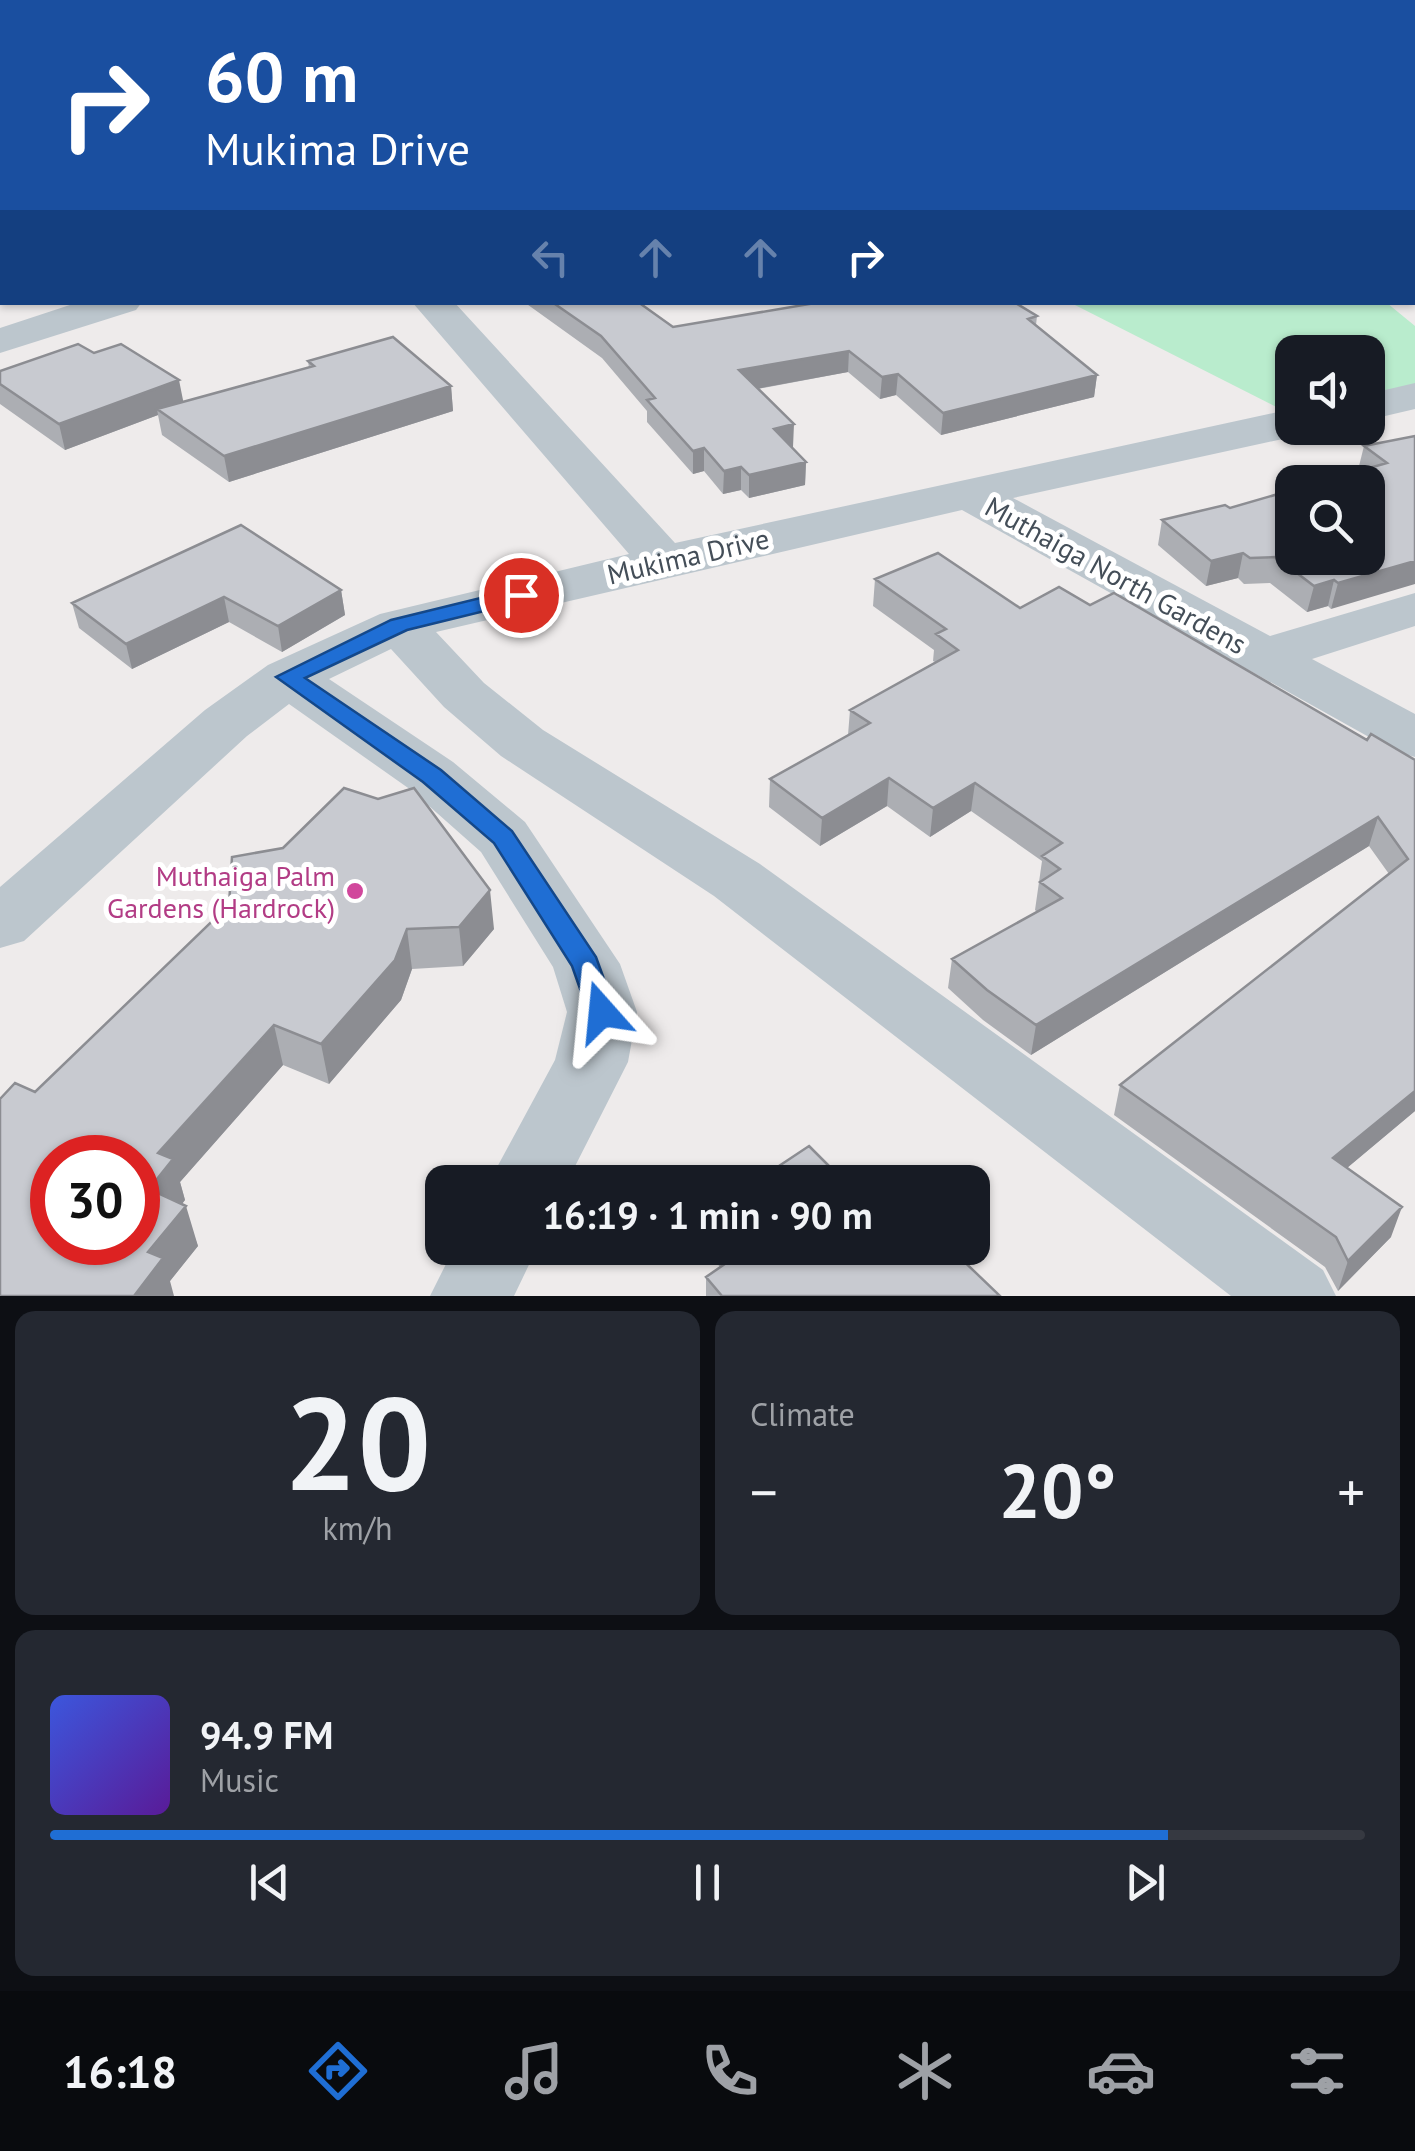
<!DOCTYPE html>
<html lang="en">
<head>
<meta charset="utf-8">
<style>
	:root { --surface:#171b24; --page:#242831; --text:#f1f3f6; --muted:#9ea1a6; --line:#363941; --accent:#1f6ed4 }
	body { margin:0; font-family:"PT Sans",sans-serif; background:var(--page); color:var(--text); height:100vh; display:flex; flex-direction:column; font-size:38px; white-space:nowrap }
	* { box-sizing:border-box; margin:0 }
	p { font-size:32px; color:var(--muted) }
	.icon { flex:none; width:55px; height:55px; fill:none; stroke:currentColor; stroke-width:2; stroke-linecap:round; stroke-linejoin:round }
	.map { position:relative; height:1296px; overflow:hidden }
	.side { display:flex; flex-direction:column; gap:15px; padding:15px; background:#0d0f14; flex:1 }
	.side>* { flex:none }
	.banner { position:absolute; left:0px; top:0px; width:1415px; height:305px; box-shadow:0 2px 8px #0004; background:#1a4fa0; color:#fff; overflow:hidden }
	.controls { position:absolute; left:1275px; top:335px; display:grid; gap:20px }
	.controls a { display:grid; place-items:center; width:110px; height:110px; border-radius:20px; background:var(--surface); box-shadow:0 2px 8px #0004; font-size:50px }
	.speed { position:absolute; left:30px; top:1135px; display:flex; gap:20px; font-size:50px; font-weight:700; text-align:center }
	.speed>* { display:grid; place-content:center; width:130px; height:130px; border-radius:50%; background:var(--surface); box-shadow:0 2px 8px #0004; line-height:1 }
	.speed .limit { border:15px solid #d22; background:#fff; color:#111 }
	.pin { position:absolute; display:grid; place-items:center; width:85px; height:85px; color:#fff; margin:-42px; border:5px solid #fff; border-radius:50%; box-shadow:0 2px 10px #0007 }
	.me { position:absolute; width:110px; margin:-55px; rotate:342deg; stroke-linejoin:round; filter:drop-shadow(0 0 8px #0008) }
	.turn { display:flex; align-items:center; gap:35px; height:210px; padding:0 40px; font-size:45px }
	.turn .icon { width:130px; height:130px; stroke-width:2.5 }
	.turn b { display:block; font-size:70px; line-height:85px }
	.lanes { display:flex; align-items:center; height:95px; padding:0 40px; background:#0003; justify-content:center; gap:50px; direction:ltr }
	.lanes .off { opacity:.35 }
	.big { font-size:75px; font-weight:700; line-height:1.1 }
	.side .tile { flex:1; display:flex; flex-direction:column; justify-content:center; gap:15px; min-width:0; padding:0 35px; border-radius:20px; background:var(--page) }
	.side .dial { align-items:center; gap:0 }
	.dial b { font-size:130px; line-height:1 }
	.song { display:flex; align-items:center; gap:30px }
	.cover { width:120px; height:120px; border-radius:15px; background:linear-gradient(135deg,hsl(230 70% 55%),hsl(270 70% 35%)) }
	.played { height:10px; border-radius:5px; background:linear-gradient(90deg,var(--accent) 85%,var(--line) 85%) }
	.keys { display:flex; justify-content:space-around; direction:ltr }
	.heat { display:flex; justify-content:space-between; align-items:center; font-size:55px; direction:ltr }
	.side .tiles { flex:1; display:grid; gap:15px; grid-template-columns:1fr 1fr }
	.tile:last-child { grid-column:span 2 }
	.trip { position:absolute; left:425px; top:1165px; width:565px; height:100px; border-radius:20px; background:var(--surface); box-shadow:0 2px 8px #0004; font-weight:700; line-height:100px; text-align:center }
	.tab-bar { display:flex; height:160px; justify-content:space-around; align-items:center; background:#090b0e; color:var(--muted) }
	.tab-bar .icon { width:70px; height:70px }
	.tab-bar .on { color:var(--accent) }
	.tab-bar b { font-size:45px; color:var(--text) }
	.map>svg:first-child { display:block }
	.green { fill:#b9eccd }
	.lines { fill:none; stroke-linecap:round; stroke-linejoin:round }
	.river { fill:#87d3e7; fill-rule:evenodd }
	.minor { fill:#bcc6cd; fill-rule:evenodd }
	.wall { fill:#acaeb3 }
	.shaded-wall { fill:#8c8d92 }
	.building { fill:#c8cad0; stroke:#8c8d92; stroke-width:2.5; fill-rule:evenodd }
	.route { fill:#1f6ed4; stroke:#14488a; stroke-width:2.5 }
	.hotel-dot { fill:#d1479c; stroke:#fff; stroke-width:4 }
	.labels { text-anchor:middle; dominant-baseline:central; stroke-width:10; stroke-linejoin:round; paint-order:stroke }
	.street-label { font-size:28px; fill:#444e58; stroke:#fff }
	.hotel-label { font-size:28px; fill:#b23c85; stroke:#fff; text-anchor:end }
</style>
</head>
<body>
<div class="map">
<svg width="1415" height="1296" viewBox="0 0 1415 1296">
	<rect width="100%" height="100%" fill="#eeebeb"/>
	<path class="green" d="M1071,303h316l28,23v65l-47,12v-51h-76v63z"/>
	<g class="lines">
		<path class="river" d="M799,0h53l2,2h-53z
			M1412,84h3v36h-3z"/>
		<path class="minor" d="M146,0h27l1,2h-27z
			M79,302h63l-6,8 -136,43v-25z
			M412,302h42l221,241 617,-134v19h19l-3,5 -16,4 -279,61 257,138 145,-43v33l-103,33 103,55v43l-21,-6 -432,-241 -526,122 48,51 59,47 217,134 563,406 13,26h-105l-517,-400 -213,-140 -57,-49 -53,-58 -62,30 124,83 72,60 95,142 17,48 -9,50 -61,120h-78l66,-122 12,-48 -14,-45 -72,-115 -70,-62 -122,-86 -42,32 -223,205 -24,7v-61l205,-177 63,-45 112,-51 249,-60z
			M1415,383v26l-47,11v-26z
			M454,1248h83l-23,48h-84z"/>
	</g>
	<path class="wall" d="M524,302h114l35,25 364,-11 -1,9 61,50 -3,22 -153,38 -45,-40 -16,4 -32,-27 -90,17 35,58h-1l14,15 -1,23 -56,13 -8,-8 -18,4 -19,-23 -11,3 -46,-52v-11l-45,-53z
		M94,353l89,49 126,-34 -1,-7 143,25 2,25 -224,71 -67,-47 -4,-20 -93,35 -65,-46v-33z
		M1415,436l-84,173 -3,-3 -21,6 -37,-29 -26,1 -6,-6 -32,8 -48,-41 4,-25 68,-12 129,-37 -1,-1 6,-24z
		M875,579l145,29 70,-3 277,135 48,20v351l-68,57 44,69 -53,54 -13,-24 -211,-152 6,-30 269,-211 -20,-28 -338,209 -48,-35 -35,-32 4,-29 85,-47 -2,-2 7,-49 -71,-50 -41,26 -43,-31 -67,40 -51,-39 1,-28 78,-44 2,-25 85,-48 -2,-1 1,-11 -61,-44z
		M341,590l4,25 -63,37 -53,-30 -97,47 -53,-41 -7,-25z
		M229,905l265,24 -31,37 -51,3 -11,31 -72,84 -46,-19 -103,117 5,18 -3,4 16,42 -28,35 -135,-189z
		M711,1248h239l50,48h-294v-19l14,-10 -9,-11z"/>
	<path class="shaded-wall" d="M1415,211v17l-3,2v-18z
		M2,233v21h-2v-20z
		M849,351l-1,21 -109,20v-22z
		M898,374l-2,21 -16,4 2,-22z
		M1097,375l-3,22 -153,38 2,-22z
		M179,380l5,25 -27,4 1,6 -93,35 -6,-26z
		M451,386l2,25 -224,71 -5,-26z
		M794,424l-1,23 -20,4 1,-22z
		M704,448v23l-11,3v-23z
		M806,462l-1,23 -56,13v-23z
		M741,467v23l-18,4 1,-23z
		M1243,553l-5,25 -32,8 5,-25z
		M1415,561v23l-84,25 7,-26z
		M1334,580l-6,26 -21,6 7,-26z
		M341,590l4,25 -63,37 -4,-26z
		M224,597l5,25 -97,47 -6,-25z
		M889,778l-2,28 -67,40 2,-28z
		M975,783l-4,28 -41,26 3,-29z
		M1378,817l-9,29 -338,209 5,-30z
		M490,890l4,39 -31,37 -4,-39z
		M407,929l5,40 -11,31 -72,84 -8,-40z
		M274,1025l9,40 -103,117 5,18 -24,30 -12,-41 9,-36z
		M1415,1091v20l-92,77 10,-30z
		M186,1206l12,40 -28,35 4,15h-40l14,-44z
		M1402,1207l-11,30 -53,54 10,-30z"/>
	<path class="building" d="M0,76h2v157l-2,1z
		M1412,164h3v47l-3,1z
		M552,302h86l35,25 148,-25h193l23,14 -9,3 69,56 -154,38 -45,-39 -16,3 -33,-26 -110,19 55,54 -20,5 32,33 -57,13 -8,-8 -17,4 -20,-23 -11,3 -46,-51 8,-2 -54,-62z
		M393,337l58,49 -227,70 -67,-47 157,-43 -6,-5z
		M78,344l16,9 27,-9 58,36 -120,44 -59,-40v-13z
		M1415,436v125l-77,22 -4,-3 -20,6 -38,-29 -26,1 -7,-5 -32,8 -49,-41 63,-15 5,3 62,-18v68h76v-76h-48l67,-19 -23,-17z
		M241,525l100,65 -63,36 -54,-29 -98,47 -54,-41z
		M938,553l82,55 39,-21 31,18 24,-12 253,147 4,-6 44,26v331l-82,67 69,49 -54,54 -12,-24 -216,-152 288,-226 -30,-42 -342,208 -49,-35 -35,-31 110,-61 -22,-16 20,-13 -18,-13 20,-13 -87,-60 -42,25 -44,-30 -67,40 -52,-39 100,-56 -20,-13 108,-60 -22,-16 10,-5 -71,-50z
		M344,788l34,11 36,-11 76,102 -31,37 -52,2 -12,31 -74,84 -47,-19 -116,128 15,6 -24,30 37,17 -38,46 15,6 -29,38h-134v-197l15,-16 20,9 194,-187 3,-48 51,-9zM52,1158h86v84h-86z
		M809,1146l36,36h-90z
		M743,1248h207l50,48h-278l-16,-19 39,-27z"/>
	<path class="route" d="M521,588l11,7 -3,5 -122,30 -102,48 136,92 71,61 84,126 20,55 -4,8 -10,4 -11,-4 -19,-54 -78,-123 -71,-61 -147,-105 115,-57z"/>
	<circle class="hotel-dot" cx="355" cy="891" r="10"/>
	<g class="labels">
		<g class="street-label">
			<text transform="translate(688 556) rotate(-13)">Mukima Drive</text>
			<text transform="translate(1116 575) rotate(29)">Muthaiga North Gardens</text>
		</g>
		<g class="hotel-label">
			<text x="335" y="875">Muthaiga Palm<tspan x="335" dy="32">Gardens (Hardrock)</tspan></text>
		</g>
	</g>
</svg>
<div class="controls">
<a><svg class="icon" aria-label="sound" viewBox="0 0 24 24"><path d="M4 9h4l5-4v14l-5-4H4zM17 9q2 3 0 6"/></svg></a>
<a><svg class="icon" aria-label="search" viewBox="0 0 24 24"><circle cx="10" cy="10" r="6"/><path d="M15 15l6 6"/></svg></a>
</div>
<div class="speed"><div class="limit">30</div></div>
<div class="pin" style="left:521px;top:595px;background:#d93025"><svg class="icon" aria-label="arrive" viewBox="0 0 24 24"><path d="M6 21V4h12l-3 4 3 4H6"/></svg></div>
<svg class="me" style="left:602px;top:1012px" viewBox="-20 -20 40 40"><path d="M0-17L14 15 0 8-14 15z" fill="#1f6ed4" stroke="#fff" stroke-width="4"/></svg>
<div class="trip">16:19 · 1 min · 90 m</div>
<div class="banner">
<div class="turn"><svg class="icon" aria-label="right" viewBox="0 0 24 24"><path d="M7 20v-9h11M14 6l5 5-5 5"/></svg><div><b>60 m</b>Mukima Drive</div></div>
<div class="lanes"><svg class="icon off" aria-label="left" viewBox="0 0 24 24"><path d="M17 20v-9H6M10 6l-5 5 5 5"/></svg><svg class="icon off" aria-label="ahead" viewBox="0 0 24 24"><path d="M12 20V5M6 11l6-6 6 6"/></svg><svg class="icon off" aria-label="ahead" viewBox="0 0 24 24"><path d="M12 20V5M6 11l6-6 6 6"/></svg><svg class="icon" aria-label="right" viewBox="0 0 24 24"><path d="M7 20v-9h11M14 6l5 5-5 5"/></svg></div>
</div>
</div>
<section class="side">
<div class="tiles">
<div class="tile dial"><b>20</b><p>km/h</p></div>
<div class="tile"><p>Climate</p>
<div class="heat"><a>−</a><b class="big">20°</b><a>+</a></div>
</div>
<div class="tile">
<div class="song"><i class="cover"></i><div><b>94.9 FM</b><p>Music</p></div></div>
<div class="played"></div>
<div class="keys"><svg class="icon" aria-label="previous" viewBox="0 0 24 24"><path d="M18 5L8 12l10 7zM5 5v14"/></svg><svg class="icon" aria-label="pause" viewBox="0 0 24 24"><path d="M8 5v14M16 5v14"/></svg><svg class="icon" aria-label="next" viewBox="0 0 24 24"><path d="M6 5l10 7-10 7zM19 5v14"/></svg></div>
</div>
</div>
</section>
<nav class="tab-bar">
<b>16:18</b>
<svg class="icon on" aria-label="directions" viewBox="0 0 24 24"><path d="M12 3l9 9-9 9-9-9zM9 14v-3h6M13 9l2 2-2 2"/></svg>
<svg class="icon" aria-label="music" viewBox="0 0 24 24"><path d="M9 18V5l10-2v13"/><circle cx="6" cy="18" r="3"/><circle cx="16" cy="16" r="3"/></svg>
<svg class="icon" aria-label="phone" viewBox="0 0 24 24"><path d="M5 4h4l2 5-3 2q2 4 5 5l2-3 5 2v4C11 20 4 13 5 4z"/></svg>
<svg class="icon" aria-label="climate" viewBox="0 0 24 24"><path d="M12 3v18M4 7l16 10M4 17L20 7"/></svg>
<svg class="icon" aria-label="car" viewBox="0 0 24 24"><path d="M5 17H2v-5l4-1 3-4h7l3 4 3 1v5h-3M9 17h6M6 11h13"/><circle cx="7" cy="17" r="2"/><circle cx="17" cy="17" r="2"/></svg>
<svg class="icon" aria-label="filters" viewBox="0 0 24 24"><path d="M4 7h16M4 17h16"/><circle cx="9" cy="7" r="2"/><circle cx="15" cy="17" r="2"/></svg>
</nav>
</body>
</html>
